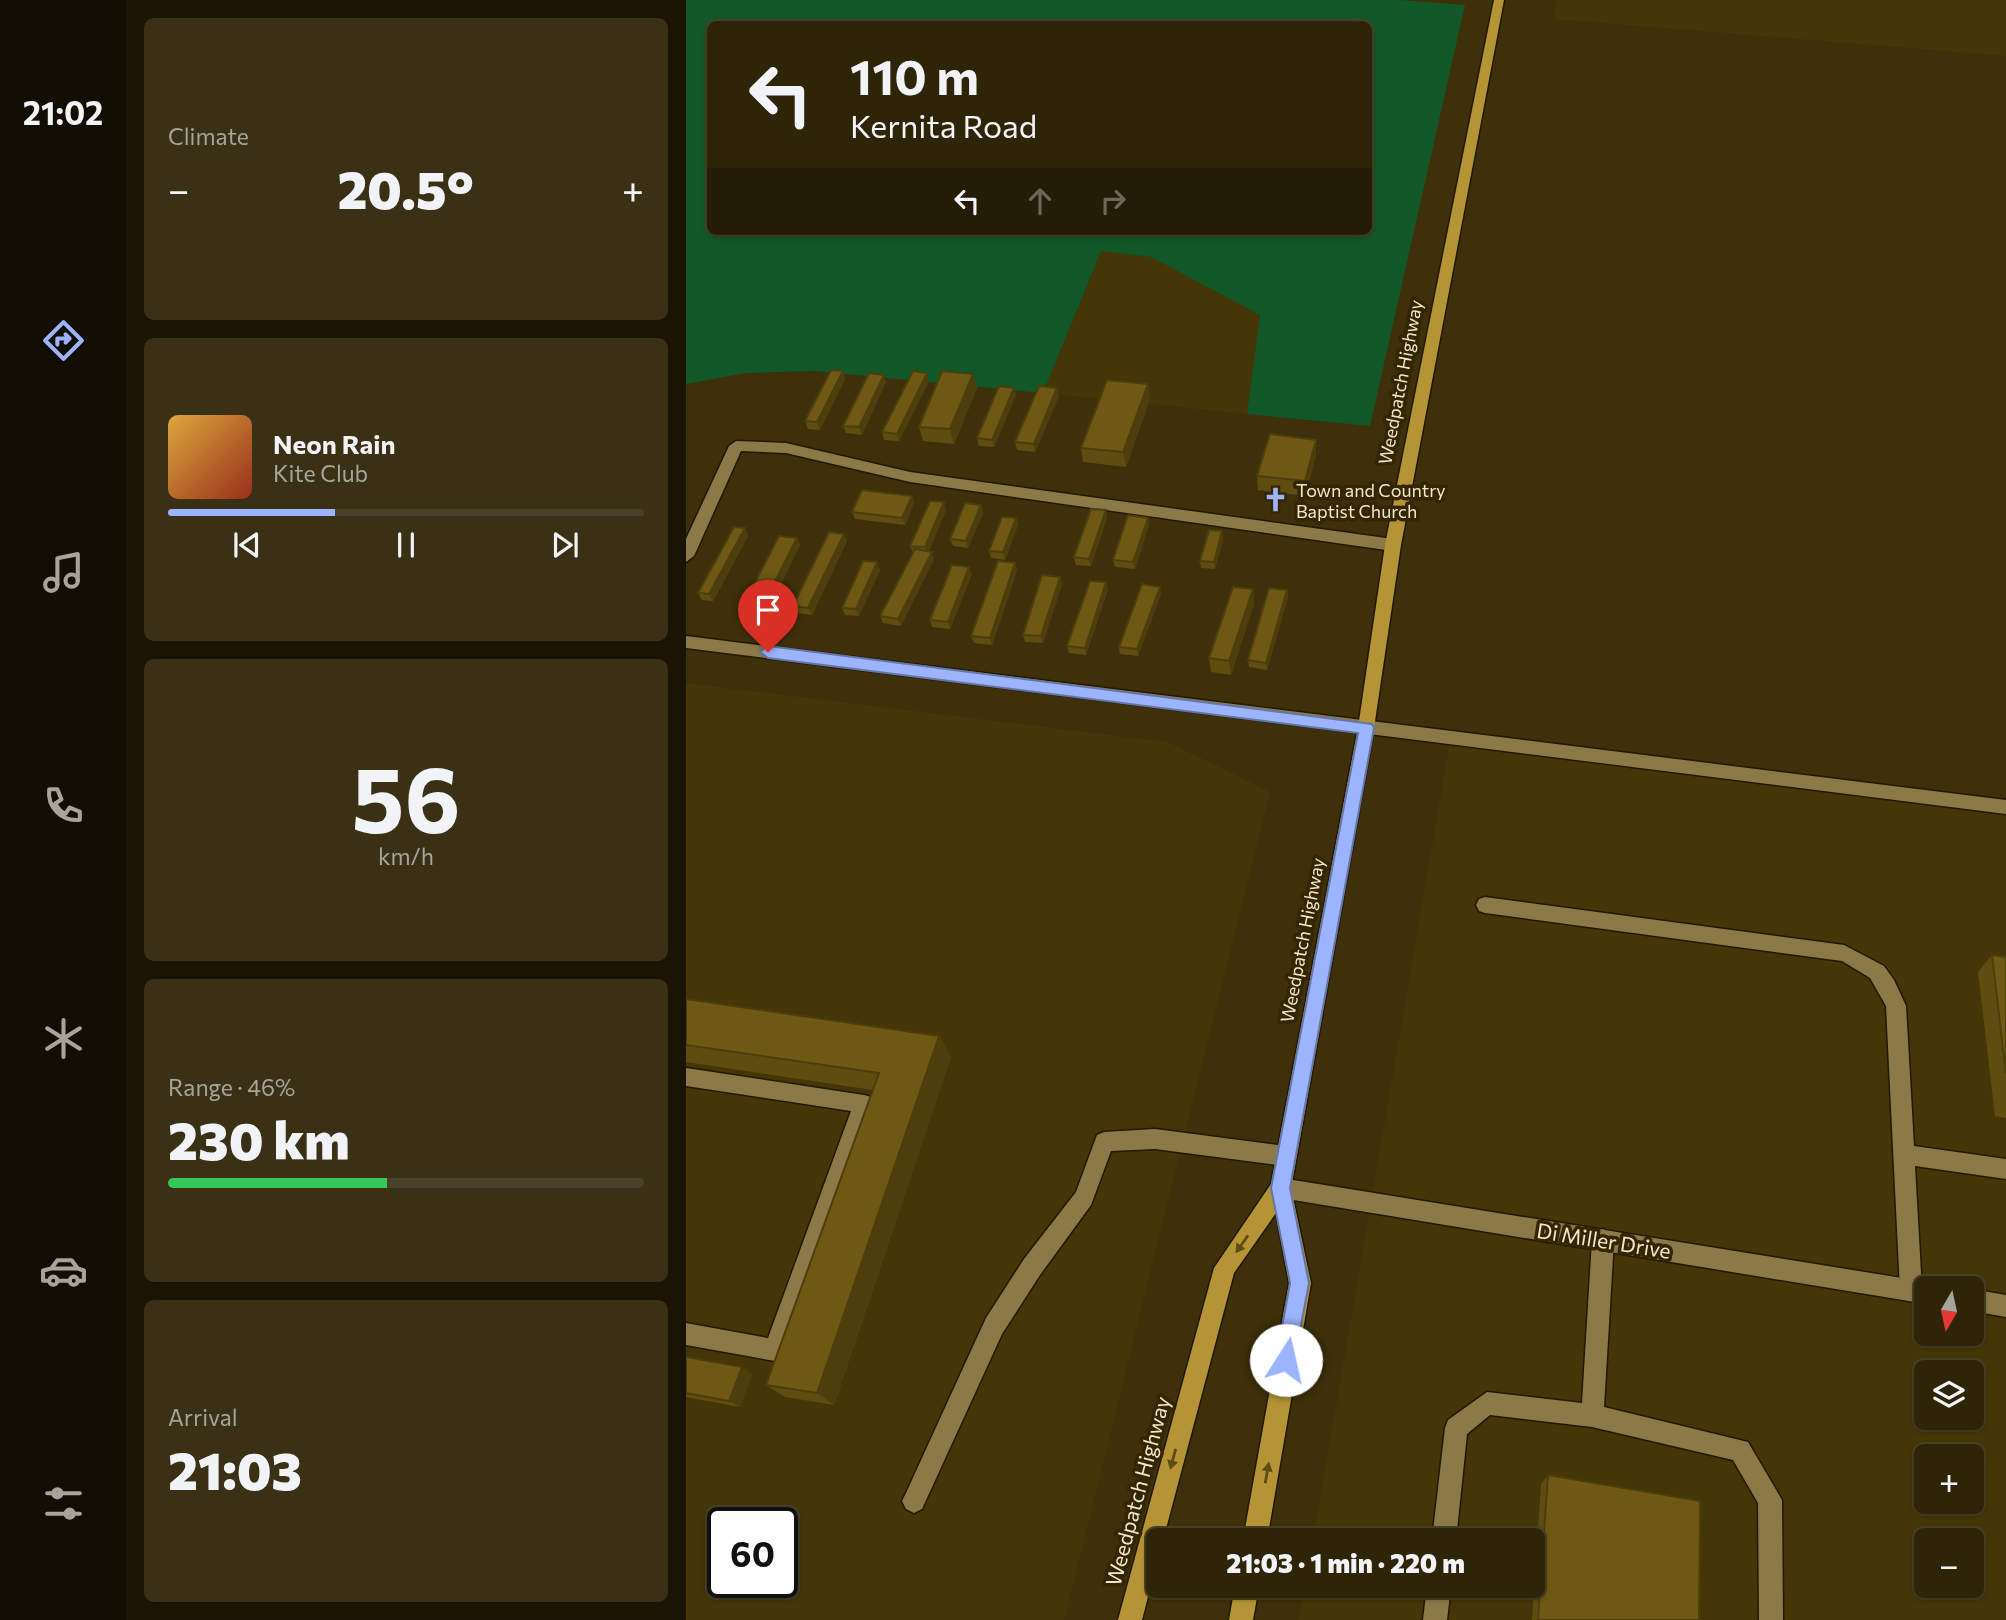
<!DOCTYPE html>
<html lang="en">
<head>
<meta charset="utf-8">
<style>
	:root { --surface:#2e2408; --page:#3a3016; --text:#f1f3f6; --muted:#a7a49c; --line:#494129; --accent:#9bb4fd }
	body { margin:0; font-family:Commissioner,sans-serif; background:var(--page); color:var(--text); height:100vh; display:flex; flex-direction:column; font-size:26px; white-space:nowrap }
	* { box-sizing:border-box; margin:0 }
	p { font-size:23px; color:var(--muted) }
	.icon { flex:none; width:38px; height:38px; fill:none; stroke:currentColor; stroke-width:2; stroke-linecap:round; stroke-linejoin:round }
	.map { position:relative; flex:1; overflow:hidden }
	.sheet { display:flex; flex-direction:column; gap:18px; padding:18px; background:#191404; width:560px }
	.sheet>* { flex:none }
	.top-card { position:absolute; left:21px; top:21px; width:665px; height:214px; border-radius:10px; box-shadow:0 2px 5px #0004,0 0 0 2px var(--line); background:#2e2408; color:var(--text); overflow:hidden }
	.needle { width:46px; rotate:189deg }
	.buttons { position:absolute; left:1228px; top:1276px; display:grid; gap:14px }
	.buttons a { display:grid; place-items:center; width:70px; height:70px; border-radius:10px; background:var(--surface); box-shadow:0 2px 5px #0004,0 0 0 2px var(--line); font-size:35px }
	.speed { position:absolute; left:21px; top:1507px; display:flex; gap:14px; font-size:35px; font-weight:700; text-align:center }
	.speed>* { display:grid; place-content:center; width:91px; height:91px; border-radius:50%; background:var(--surface); box-shadow:0 2px 5px #0004,0 0 0 2px var(--line); line-height:1 }
	.speed .limit { border:4px solid #111; border-radius:10px; background:#fff; color:#111 }
	.pin { position:absolute; display:grid; place-items:center; width:60px; height:60px; color:#fff; margin:-72px -30px; border-radius:50% 50% 50% 0; rotate:-45deg; box-shadow:0 0 7px #0007 }
	.pin .icon { rotate:45deg }
	.me { position:absolute; width:77px; margin:-38px; rotate:10deg; stroke-linejoin:round; filter:drop-shadow(0 0 5px #0008) }
	.turn { display:flex; align-items:center; gap:24px; height:147px; padding:0 28px; font-size:32px }
	.turn .icon { width:91px; height:91px; stroke-width:2.5 }
	.turn b { display:block; font-size:49px; line-height:60px }
	.lanes { display:flex; align-items:center; height:66px; padding:0 28px; background:#0003; justify-content:center; gap:35px; direction:ltr }
	.lanes .off { opacity:.35 }
	.big { font-size:52px; font-weight:800; line-height:1.1 }
	.sheet .tile { flex:1; display:flex; flex-direction:column; justify-content:center; gap:10px; min-width:0; padding:0 24px; border-radius:10px; background:var(--page) }
	.sheet .dial { align-items:center; gap:0 }
	.dial b { font-size:91px; line-height:1 }
	.song { display:flex; align-items:center; gap:21px }
	.cover { width:84px; height:84px; border-radius:10px; background:linear-gradient(135deg,hsl(40 70% 55%),hsl(10 70% 35%)) }
	.played { height:7px; border-radius:4px; background:linear-gradient(90deg,var(--accent) 35%,var(--line) 35%) }
	.keys { display:flex; justify-content:space-around; direction:ltr }
	.heat { display:flex; justify-content:space-between; align-items:center; font-size:38px; direction:ltr }
	.charge { height:10px; border-radius:5px; background:linear-gradient(90deg,#34c759 46%,var(--line) 0) }
	.trip { position:absolute; left:460px; top:1528px; width:399px; height:70px; border-radius:10px; background:var(--surface); box-shadow:0 2px 5px #0004,0 0 0 2px var(--line); font-weight:800; line-height:70px; text-align:center }
	main { display:flex; flex:1; min-height:0 }
	.tabs { display:flex; flex-direction:column; width:126px; justify-content:space-around; align-items:center; background:#120e03; color:var(--muted) }
	.tabs .icon { width:49px; height:49px }
	.tabs .on { color:var(--accent) }
	.tabs b { font-size:32px; color:var(--text) }
	.map>svg:first-child { display:block }
	.built { fill:#453607; fill-rule:evenodd }
	.green { fill:#125728; fill-rule:evenodd }
	.lines { fill:none; stroke-linecap:round; stroke-linejoin:round }
	.lane-casing { stroke:#221901; stroke-width:3 }
	.street-casing { stroke:#221901; stroke-width:3 }
	.primary-casing { stroke:#221901; stroke-width:3 }
	.lane { fill:#8b7948; fill-rule:evenodd }
	.street { fill:#8b7948; fill-rule:evenodd }
	.primary { fill:#b49435; fill-rule:evenodd }
	.wall { fill:#5f4c11 }
	.shaded-wall { fill:#4d3e0e }
	.building { fill:#6e5814; stroke:#4d3e0e; stroke-width:2 }
	.oneway { fill:#604c13 }
	.route { fill:#9bb4fd; stroke:#6575a4; stroke-width:2 }
	.labels { text-anchor:middle; dominant-baseline:central; stroke-width:7; stroke-linejoin:round; paint-order:stroke }
	.street-label { font-size:18px; fill:#f1e7ce; stroke:#332600 }
	.poi-label { font-size:18px; fill:#f1e7ce; stroke:#332600; text-anchor:start }
	.near-street-label { font-size:21px; fill:#f1e7ce; stroke:#332600 }
</style>
</head>
<body>
<main>
<nav class="tabs">
<b>21:02</b>
<svg class="icon on" aria-label="directions" viewBox="0 0 24 24"><path d="M12 3l9 9-9 9-9-9zM9 14v-3h6M13 9l2 2-2 2"/></svg>
<svg class="icon" aria-label="music" viewBox="0 0 24 24"><path d="M9 18V5l10-2v13"/><circle cx="6" cy="18" r="3"/><circle cx="16" cy="16" r="3"/></svg>
<svg class="icon" aria-label="phone" viewBox="0 0 24 24"><path d="M5 4h4l2 5-3 2q2 4 5 5l2-3 5 2v4C11 20 4 13 5 4z"/></svg>
<svg class="icon" aria-label="climate" viewBox="0 0 24 24"><path d="M12 3v18M4 7l16 10M4 17L20 7"/></svg>
<svg class="icon" aria-label="car" viewBox="0 0 24 24"><path d="M5 17H2v-5l4-1 3-4h7l3 4 3 1v5h-3M9 17h6M6 11h13"/><circle cx="7" cy="17" r="2"/><circle cx="17" cy="17" r="2"/></svg>
<svg class="icon" aria-label="filters" viewBox="0 0 24 24"><path d="M4 7h16M4 17h16"/><circle cx="9" cy="7" r="2"/><circle cx="15" cy="17" r="2"/></svg>
</nav>
<section class="sheet">
<div class="tile"><p>Climate</p>
<div class="heat"><a>−</a><b class="big">20.5°</b><a>+</a></div>
</div>
<div class="tile">
<div class="song"><i class="cover"></i><div><b>Neon Rain</b><p>Kite Club</p></div></div>
<div class="played"></div>
<div class="keys"><svg class="icon" aria-label="previous" viewBox="0 0 24 24"><path d="M18 5L8 12l10 7zM5 5v14"/></svg><svg class="icon" aria-label="pause" viewBox="0 0 24 24"><path d="M8 5v14M16 5v14"/></svg><svg class="icon" aria-label="next" viewBox="0 0 24 24"><path d="M6 5l10 7-10 7zM19 5v14"/></svg></div>
</div>
<div class="tile dial"><b>56</b><p>km/h</p></div>
<div class="tile"><p>Range · 46%</p><b class="big">230 km</b><div class="charge"></div></div>
<div class="tile"><p>Arrival</p><b class="big">21:03</b></div>
</section>
<div class="map">
<svg width="1320" height="1620" viewBox="0 0 1320 1620">
	<rect width="100%" height="100%" fill="#3e300a"/>
	<path class="built" d="M871,0h449v56l-452,-37z
		M415,251l50,6 109,58 -13,99 -204,-21z
		M0,683l482,59 102,50 -206,828h-378zM37,1522h59v60h-59z
		M765,735l555,69v816h-707l6,-34h228v-46h-220zM1241,1288h45v46h-45zM1241,1372h45v46h-45zM1241,1456h45v46h-45zM1241,1540h45v46h-45z"/>
	<path class="green" d="M0,0h713l66,5 -95,421 -123,-12 13,-99 -109,-58 -50,-6 -58,142 -229,-22 -68,2 -60,11zM24,24h658v207h-658z"/>
	<g class="lines">
		<defs>
			<path id="lane" d="M799,897l359,48 40,21 10,14 12,26 8,140 92,13v20l-91,-13 7,124 -3,8 -8,3 -8,-3 -3,-8 -14,-284 -16,-28 -28,-17 -357,-48 -6,-2 -3,-6 3,-6z
				M0,1068l178,27 7,2 3,7 -88,246 -3,8 -8,3 -89,-16v-22l82,15 83,-227 -165,-25z
				M469,1129l131,17 7,3 3,7 -3,7 -7,3 -131,-17 -44,2 -20,54 -51,70 -38,59 -80,175 -8,4 -8,-4 -4,-8 4,-8 80,-175 38,-59 52,-67 21,-57 7,-3z
				M917,1229l7,4 4,7 -10,167 144,35 34,58 1,120h-24l-1,-117 -25,-43 -141,-33 -102,-12 -23,19 -11,106h-24l13,-112 3,-8 39,-28 95,11 10,-163 4,-7z
				M741,1586h24l-4,34h-24z"/>
			<path id="street" d="M50,441l50,2 124,29 483,67 8,6 -8,6 -483,-69 -124,-29 -45,-2 -47,105 -8,6v-23l43,-93z
				M0,636l1320,164v14l-1320,-166z
				M595,1178l646,104 9,6h-9v16l-646,-106 -7,-3 -3,-7 3,-7z
				M1286,1289l34,6v22l-34,-6z"/>
			<path id="primary" d="M808,0h10l-103,545 -27,183 -83,460 20,95 -44,257h-24l46,-257 -13,-70 -42,60 -71,267h-5v18l-16,62h-24l96,-352 57,-84 87,-456 27,-183z
				M549,1586h24l-6,34h-24z"/>
		</defs>
		<use href="#lane" class="lane-casing"/>
		<use href="#street" class="street-casing"/>
		<use href="#primary" class="primary-casing"/>
		<use href="#lane" class="lane"/>
		<use href="#street" class="street"/>
		<use href="#primary" class="primary"/>
	</g>
	<path class="wall" d="M287,374l4,14 -23,56 -31,-3 -4,-14z
		M159,379l-25,51 -12,-1 -3,-8z
		M243,381l-30,60 -15,-1 -2,-8z
		M200,382l-24,53 -16,-2 -3,-7z
		M330,395l-22,52 -15,-1 -2,-8z
		M373,396l-24,56 -18,-2 -2,-8z
		M464,399l-24,68 -43,-5 -2,-14z
		M630,440v15l-11,41 -47,-6 -1,-14z
		M226,496l2,7 -9,22 -50,-6 -3,-7z
		M295,505l2,8 -15,35 -15,-2 -3,-7z
		M260,510l-17,41 5,8 -33,67 -18,-3 -3,-7 33,-63 -3,-7z
		M420,510l1,8 -16,48 -15,-1 -2,-8z
		M330,518l2,7 -13,35 -14,-2 -2,-7z
		M462,518l1,7 -14,44 -20,-2 -2,-7z
		M59,528l3,8 -35,65 -11,-1 -4,-7z
		M536,531l1,8 -8,30 -14,-1 -1,-7z
		M111,538l3,7 -33,68 -19,-2 -4,-7z
		M161,541l-35,74 -15,-2 -4,-7z
		M194,570l-21,46 -14,-1 -3,-7z
		M331,570l-25,75 -18,-2 -3,-7z
		M286,574l-22,55 -18,-2 -2,-7z
		M376,584l-19,59 -18,-1 -2,-7z
		M422,589l-22,66 -17,-2 -2,-7z
		M567,589l1,15 -23,71 -20,-3 -2,-14z
		M601,590l1,7 -21,73 -18,-3 -1,-7z
		M475,594l-23,62 -18,-2 -1,-7z
		M1306,955l14,2v161l-11,-2 -17,-144z
		M0,999l253,37 12,21 -117,348 -49,-8 -19,-12 107,-295 -187,-28z
		M0,1357l66,17 -12,33 -54,-10z
		M862,1475l151,145h-167l9,-136z"/>
	<path class="shaded-wall" d="M157,371l2,8 -25,51 -3,-8z
		M241,373l2,8 -30,60 -2,-7z
		M287,374l4,14 -23,56 -4,-15z
		M198,375l2,7 -24,53 -3,-8z
		M462,384l2,15 -24,68 -3,-15z
		M328,388l2,7 -22,52 -2,-7z
		M371,388l2,8 -24,56 -1,-8z
		M630,440v15l-11,41v-15z
		M226,496l2,7 -9,22 -3,-7z
		M258,502l2,8 -19,45 -2,-8z
		M295,505l2,8 -15,35 -2,-7z
		M420,510l1,8 -16,48 -2,-7z
		M330,518l2,7 -13,35 -2,-8z
		M462,518l1,7 -14,44 -2,-7z
		M59,528l3,8 -35,65 -4,-7z
		M536,531l1,8 -8,30 -1,-7z
		M158,534l3,7 -35,74 -4,-7z
		M111,538l3,7 -33,68 -4,-8z
		M246,552l2,7 -33,67 -3,-7z
		M191,562l3,8 -21,46 -3,-7z
		M329,563l2,7 -25,75 -2,-7z
		M283,567l3,7 -22,55 -2,-7z
		M374,577l2,7 -19,59 -2,-7z
		M420,582l2,7 -22,66 -1,-7z
		M474,587l1,7 -23,62 -1,-7z
		M567,589l1,15 -23,71 -2,-14z
		M601,590l1,7 -21,73 -1,-7z
		M253,1036l12,21 -117,348 -17,-12z
		M56,1367l10,7 -12,33 -11,-6z"/>
	<path class="building" d="M145,370l12,1 -26,51 -12,-1z
		M227,371l14,2 -30,61 -15,-2z
		M256,371l31,3 -23,55 -31,-2z
		M183,373l15,2 -25,52 -16,-1z
		M421,380l41,4 -25,68 -42,-4z
		M313,386l15,2 -22,52 -15,-2z
		M353,386l18,2 -23,56 -19,-2z
		M584,434l46,6 -11,41 -48,-5z
		M176,490l50,6 -10,22 -50,-6z
		M244,501l14,1 -19,45 -15,-1z
		M279,503l16,2 -15,36 -16,-2z
		M405,509l15,1 -17,49 -15,-2z
		M442,515l20,3 -15,44 -20,-2z
		M316,517l14,1 -13,34 -14,-1z
		M48,527l11,1 -36,66 -11,-1z
		M523,530l13,1 -8,31 -14,-1z
		M143,532l15,2 -36,74 -15,-2z
		M93,536l18,2 -34,67 -19,-1z
		M229,549l17,3 -34,67 -18,-3z
		M177,561l14,1 -21,47 -14,-1z
		M312,561l17,2 -25,75 -19,-2z
		M266,565l17,2 -21,55 -18,-2z
		M356,575l18,2 -19,59 -18,-1z
		M404,581l16,1 -21,66 -18,-2z
		M456,584l18,3 -23,62 -18,-2z
		M547,587l20,2 -24,72 -20,-3z
		M583,588l18,2 -21,73 -18,-3z
		M1306,955l14,2v117z
		M0,999l253,37 -122,357 -51,-8 113,-312 -193,-28z
		M0,1357l56,10 -13,34 -43,-8z
		M862,1475l152,26 -1,119h-161z"/>
	<defs><path id="oneway-solid" d="M-6-.8H1V-3.2L6.5 0L1 3.2V.8H-6Z" transform="scale(1.75)"/></defs>
	<g class="oneway">
		<use href="#oneway-solid" transform="translate(556 1244) rotate(125)"/>
		<use href="#oneway-solid" transform="translate(487 1459) rotate(105)"/>
		<use href="#oneway-solid" transform="translate(581 1473) rotate(-80)"/>
	</g>
	<path class="route" d="M82,646l604,78 2,4 -84,460 19,95 -16,84 -7,3 -7,-3 -3,-7 14,-77 -19,-95 87,-455 -590,-75 -8,-6z"/>
	<defs>
		<symbol id="church-bare" viewBox="-9 -9 18 18"><path d="M-1.2-6h2.4v3.5h3.3v2.4h-3.3V6h-2.4V-.1h-3.3v-2.4h3.3Z" fill="#9bb4fd" stroke="#332600" stroke-width="2.5" paint-order="stroke"/></symbol>
	</defs>
	<g fill-rule="evenodd">
		<use href="#church-bare" x="572" y="482" width="35" height="35"/>
	</g>
	<g class="labels">
		<g class="street-label">
			<text transform="translate(714 382) rotate(-79)">Weedpatch Highway</text>
			<text transform="translate(616 940) rotate(-79)">Weedpatch Highway</text>
		</g>
		<g class="poi-label">
			<text x="610" y="490">Town and Country<tspan x="610" dy="21">Baptist Church</tspan></text>
		</g>
		<g class="near-street-label">
			<text transform="translate(918 1240) rotate(9)">Di Miller Drive</text>
			<text transform="translate(451 1491) rotate(-75)">Weedpatch Highway</text>
		</g>
	</g>
</svg>
<div class="buttons">
<a><svg class="needle" viewBox="-14 -14 28 28"><path d="M0-13l5 13h-10z" fill="#e53935"/><path d="M0 13l5-13h-10z" fill="#a7a49c"/></svg></a>
<a><svg class="icon" aria-label="layers" viewBox="0 0 24 24"><path d="M12 4l9 5-9 5-9-5zM3 14l9 5 9-5"/></svg></a>
<a>+</a>
<a>−</a>
</div>
<div class="speed"><div class="limit">60</div></div>
<div class="pin" style="left:82px;top:652px;background:#d93025"><svg class="icon" aria-label="arrive" viewBox="0 0 24 24"><path d="M6 21V4h12l-3 4 3 4H6"/></svg></div>
<svg class="me" style="left:600px;top:1360px" viewBox="-20 -20 40 40"><circle r="19" fill="#fff"/><path d="M0-13L10 11 0 6-10 11z" fill="#9bb4fd"/></svg>
<div class="trip">21:03 · 1 min · 220 m</div>
<div class="top-card">
<div class="turn"><svg class="icon" aria-label="left" viewBox="0 0 24 24"><path d="M17 20v-9H6M10 6l-5 5 5 5"/></svg><div><b>110 m</b>Kernita Road</div></div>
<div class="lanes"><svg class="icon" aria-label="left" viewBox="0 0 24 24"><path d="M17 20v-9H6M10 6l-5 5 5 5"/></svg><svg class="icon off" aria-label="ahead" viewBox="0 0 24 24"><path d="M12 20V5M6 11l6-6 6 6"/></svg><svg class="icon off" aria-label="right" viewBox="0 0 24 24"><path d="M7 20v-9h11M14 6l5 5-5 5"/></svg></div>
</div>
</div>
</main>
</body>
</html>
